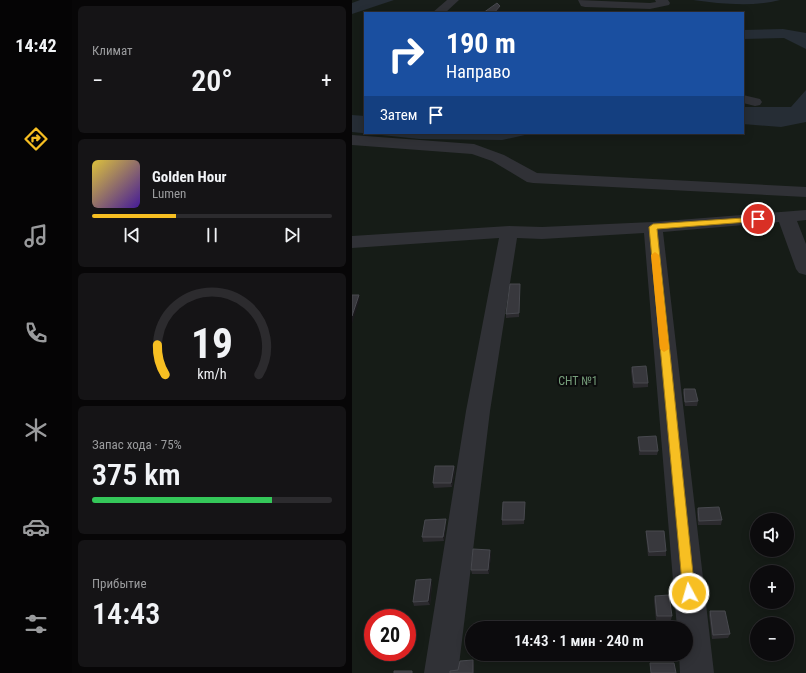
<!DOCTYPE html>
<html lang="ru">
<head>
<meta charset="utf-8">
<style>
	:root { --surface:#0c0b0d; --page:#151416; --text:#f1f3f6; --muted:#9a9b9d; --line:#2c2b2e; --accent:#f7bf22 }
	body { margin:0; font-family:"Roboto Condensed",sans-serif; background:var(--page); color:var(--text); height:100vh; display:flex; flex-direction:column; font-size:15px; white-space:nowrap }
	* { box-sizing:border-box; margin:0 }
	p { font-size:13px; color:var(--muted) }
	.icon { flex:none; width:22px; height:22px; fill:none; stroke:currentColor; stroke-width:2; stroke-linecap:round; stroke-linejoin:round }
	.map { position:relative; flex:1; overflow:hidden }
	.sheet { display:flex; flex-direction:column; gap:6px; padding:6px; background:#070607; width:280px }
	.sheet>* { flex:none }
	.top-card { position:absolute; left:12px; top:12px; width:380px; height:122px; border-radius:0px; box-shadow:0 2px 10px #0003,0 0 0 1px var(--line); background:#1a4fa0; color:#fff; overflow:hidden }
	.controls { position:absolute; left:398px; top:513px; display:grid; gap:8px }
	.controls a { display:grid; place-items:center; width:44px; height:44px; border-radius:50%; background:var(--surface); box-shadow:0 2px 10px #0003,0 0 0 1px var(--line); font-size:20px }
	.speed { position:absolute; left:12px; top:609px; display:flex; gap:8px; font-size:20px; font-weight:700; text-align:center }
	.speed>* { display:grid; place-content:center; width:52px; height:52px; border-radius:50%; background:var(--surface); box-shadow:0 2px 10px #0003,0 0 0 1px var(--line); line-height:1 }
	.speed .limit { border:6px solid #d22; background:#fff; color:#111 }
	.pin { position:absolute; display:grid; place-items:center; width:34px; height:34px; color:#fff; margin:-17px; border:2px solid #fff; border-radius:50%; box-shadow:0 1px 4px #0007 }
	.me { position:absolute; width:44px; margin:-22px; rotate:354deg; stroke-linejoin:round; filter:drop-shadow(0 0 3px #0008) }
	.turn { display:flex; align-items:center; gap:14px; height:84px; padding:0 16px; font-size:18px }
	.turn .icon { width:52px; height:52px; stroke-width:2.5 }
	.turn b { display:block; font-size:28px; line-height:34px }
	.then { display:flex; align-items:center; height:38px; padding:0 16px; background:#0003; gap:8px; font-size:15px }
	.big { font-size:30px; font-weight:600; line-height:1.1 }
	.sheet .widget { flex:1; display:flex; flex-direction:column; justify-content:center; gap:6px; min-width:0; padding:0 14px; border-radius:6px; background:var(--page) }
	.sheet .dial { align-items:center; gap:0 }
	.dial svg { height:104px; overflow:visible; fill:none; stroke:var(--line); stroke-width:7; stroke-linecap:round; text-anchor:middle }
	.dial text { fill:var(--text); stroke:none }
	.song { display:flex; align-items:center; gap:12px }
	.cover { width:48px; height:48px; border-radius:6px; background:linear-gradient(135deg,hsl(50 70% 55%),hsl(260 70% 35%)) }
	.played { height:4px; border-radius:2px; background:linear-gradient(90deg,var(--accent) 35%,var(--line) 35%) }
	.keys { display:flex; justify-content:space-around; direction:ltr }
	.heat { display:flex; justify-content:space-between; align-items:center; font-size:22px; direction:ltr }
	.charge { height:6px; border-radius:3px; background:linear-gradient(90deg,#34c759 75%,var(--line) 0) }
	.trip { position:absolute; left:113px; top:621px; width:228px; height:40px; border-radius:20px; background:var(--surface); box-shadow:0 2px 10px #0003,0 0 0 1px var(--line); font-weight:600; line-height:40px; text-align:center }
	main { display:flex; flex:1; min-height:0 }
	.menu { display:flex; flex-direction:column; width:72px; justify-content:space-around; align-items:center; background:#050405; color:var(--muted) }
	.menu .icon { width:28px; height:28px }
	.menu .active { color:var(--accent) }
	.menu b { font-size:18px; color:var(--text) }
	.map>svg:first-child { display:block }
	.green { fill:#161c17; fill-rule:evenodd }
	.water { fill:#262d35 }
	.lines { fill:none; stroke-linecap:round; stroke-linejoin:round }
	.minor { fill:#303136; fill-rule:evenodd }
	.wall { fill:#2c2b2f }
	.shaded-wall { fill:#1b1a1d }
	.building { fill:#38383d; stroke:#48494f }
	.route { fill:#f7bf22; stroke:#a17c16 }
	.slow { fill:#f59e0b }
	.labels { text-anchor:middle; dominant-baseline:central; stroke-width:4; stroke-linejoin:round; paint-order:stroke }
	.park-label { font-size:12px; fill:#769e7b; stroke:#0b0b0c }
</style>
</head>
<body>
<main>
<nav class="menu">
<b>14:42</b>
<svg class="icon active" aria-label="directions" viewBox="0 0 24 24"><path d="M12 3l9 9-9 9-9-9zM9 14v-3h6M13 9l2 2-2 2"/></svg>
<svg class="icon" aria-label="music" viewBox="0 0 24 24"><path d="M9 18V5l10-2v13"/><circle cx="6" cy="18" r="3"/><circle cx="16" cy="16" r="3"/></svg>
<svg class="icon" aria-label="phone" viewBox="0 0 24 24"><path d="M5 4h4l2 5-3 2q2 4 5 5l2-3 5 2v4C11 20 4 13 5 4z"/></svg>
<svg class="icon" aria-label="climate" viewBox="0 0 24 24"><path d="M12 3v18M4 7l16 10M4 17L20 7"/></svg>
<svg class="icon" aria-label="car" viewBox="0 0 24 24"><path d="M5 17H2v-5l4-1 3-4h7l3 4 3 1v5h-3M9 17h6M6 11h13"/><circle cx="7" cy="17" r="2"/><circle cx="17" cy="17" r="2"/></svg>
<svg class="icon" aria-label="filters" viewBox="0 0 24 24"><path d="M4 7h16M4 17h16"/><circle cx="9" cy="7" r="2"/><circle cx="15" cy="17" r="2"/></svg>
</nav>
<section class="sheet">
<div class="widget"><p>Климат</p>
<div class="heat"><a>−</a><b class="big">20°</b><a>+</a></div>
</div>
<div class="widget">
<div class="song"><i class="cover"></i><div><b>Golden Hour</b><p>Lumen</p></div></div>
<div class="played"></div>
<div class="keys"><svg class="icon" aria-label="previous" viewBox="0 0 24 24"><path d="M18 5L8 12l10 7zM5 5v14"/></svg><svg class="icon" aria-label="pause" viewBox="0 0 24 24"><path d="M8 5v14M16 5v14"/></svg><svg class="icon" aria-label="next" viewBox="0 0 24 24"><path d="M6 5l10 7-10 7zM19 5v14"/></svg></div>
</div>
<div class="widget dial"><svg viewBox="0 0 100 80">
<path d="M14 69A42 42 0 1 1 86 69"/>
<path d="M14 69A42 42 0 0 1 8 46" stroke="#f7bf22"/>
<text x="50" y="56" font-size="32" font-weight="700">19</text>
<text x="50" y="72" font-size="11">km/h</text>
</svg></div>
<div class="widget"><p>Запас хода · 75%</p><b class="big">375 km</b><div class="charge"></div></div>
<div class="widget"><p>Прибытие</p><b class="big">14:43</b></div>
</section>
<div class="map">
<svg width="454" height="673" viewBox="0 0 454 673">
	<rect width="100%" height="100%" fill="#100f11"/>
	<path class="green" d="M0,0h454v673h-454zM13,13h378v120h-378zM405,520h30v30h-30zM405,572h30v30h-30zM21,618h34v34h-34zM405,624h30v30h-30zM120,628h214v26h-214z"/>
	<path class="water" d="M8,0h34l-42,14v-11z
		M341,0h87c-28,7 -59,4 -87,0z
		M431,29l23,4v16l-22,-11 -41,1v-9z
		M454,90v32l-25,5 -38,-3v-17h48z
		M0,115l13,1v17h169l-32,7 -82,-1 -68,-7z"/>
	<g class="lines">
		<path class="minor" d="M95,0h12l-14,13h-13z
			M226,0l72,3 6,-1 -1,-2h13l2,3 -1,2 -19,4 -65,-2 -4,-1z
			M391,95l17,4 2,3 -2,3 -5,1 -12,-3z
			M0,135l122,9 30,11 33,18 269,14v10l-273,-14 -6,-1 -35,-21 -20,-7 -120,-9z
			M454,210v10l-9,1 9,23v31l-7,-2 -3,-4 -17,-47 -116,10 51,441h-34l-1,-19h7v-26h-9l-33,-395 -102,6 -25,-1 -27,173 -32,262h-34l42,-262 33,-173 -147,10v-12l157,-10 33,1 111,-5z"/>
	</g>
	<path class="wall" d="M168,284l-1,33 -13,1v-4z
		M280,367l16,16v4l-15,1 -2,-17z
		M332,389l14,12 -1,5h-12l-2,-13z
		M286,437l20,14 -1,4h-18l-1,-14z
		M102,466l1,4 -3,17 -18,1 -1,-5z
		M173,506l-1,18 -22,1v-5z
		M346,508l24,12 -1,5h-23l-1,-13z
		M94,524l-2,17 -21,1 -1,-5z
		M294,531l20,20v5h-18l-2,-20z
		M139,554l-2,20h-17l-1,-4z
		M80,583l-2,22 -16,1 -1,-4z
		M303,596l17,20 -1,4h-15l-2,-20z
		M358,611l20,23 -2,4 -16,1 -3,-24z"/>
	<path class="shaded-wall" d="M148,6v3l-3,4h-3z
		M7,295l1,4 -8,25v-8z
		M102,466l1,4 -3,17 -1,-4z
		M94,519v5l-2,17 -1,-4z
		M138,550l1,4 -2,20 -1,-4z
		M79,579l1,4 -2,22 -2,-4z
		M121,660l1,4v9h-1z"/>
	<path class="building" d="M145,3l3,3 -6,7h-11z
		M158,284h10l-1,29 -13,1z
		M0,295h7l-7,21z
		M294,366l2,17h-14l-2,-16z
		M332,389h11l3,12 -13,1z
		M304,436l2,15h-18l-2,-14z
		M83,466h19l-3,17h-18z
		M151,502h22l-1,18h-22z
		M367,507l3,13 -23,1 -1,-13z
		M94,519l-3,18h-21l3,-17z
		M294,531h18l2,20 -17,1z
		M121,549l17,1 -2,20h-17z
		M79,579l-3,22 -15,1 3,-22z
		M317,595l3,21h-15l-2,-20z
		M358,611h15l5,23 -17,1z
		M121,660v13h-23v-2l8,-1 2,-9z
		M298,663h24l2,10h-25z
		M42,671h18v2h-18z"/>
	<path class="route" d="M406,217l2,1v3l-103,8 38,364 -2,5 -4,1 -5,-1 -1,-5 -34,-366 4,-3z"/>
	<path class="slow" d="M303,252l4,3 10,94 -5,3 -4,-3 -9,-94z"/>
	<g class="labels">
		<g class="park-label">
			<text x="226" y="381">СНТ №1</text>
		</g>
	</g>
</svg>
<div class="controls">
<a><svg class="icon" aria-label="sound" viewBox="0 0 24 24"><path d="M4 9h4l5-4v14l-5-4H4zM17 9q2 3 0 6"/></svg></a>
<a>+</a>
<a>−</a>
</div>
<div class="speed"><div class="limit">20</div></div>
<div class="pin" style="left:406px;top:219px;background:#d93025"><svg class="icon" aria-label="arrive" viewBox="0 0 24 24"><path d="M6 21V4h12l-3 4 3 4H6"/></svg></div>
<svg class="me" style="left:337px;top:593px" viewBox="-20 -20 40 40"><circle r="17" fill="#f7bf22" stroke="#fff" stroke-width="3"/><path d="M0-11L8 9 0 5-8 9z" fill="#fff"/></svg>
<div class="trip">14:43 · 1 мин · 240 m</div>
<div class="top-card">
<div class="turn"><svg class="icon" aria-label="right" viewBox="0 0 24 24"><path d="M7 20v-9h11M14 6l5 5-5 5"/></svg><div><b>190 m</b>Направо</div></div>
<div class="then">Затем<svg class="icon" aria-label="arrive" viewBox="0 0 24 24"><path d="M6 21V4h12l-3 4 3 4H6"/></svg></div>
</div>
</div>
</main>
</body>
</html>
